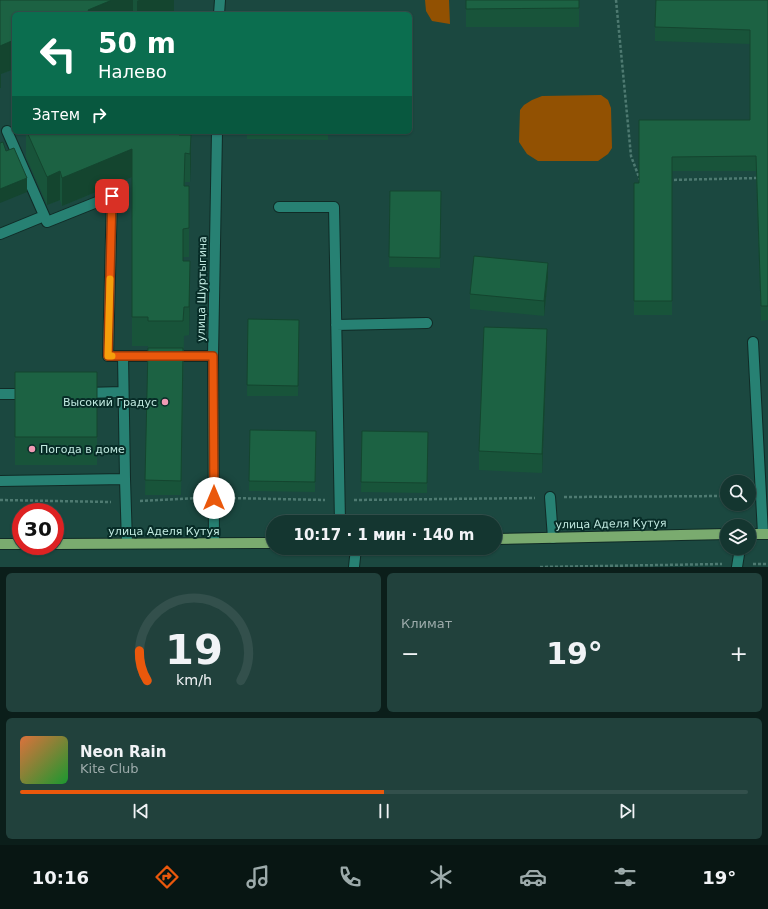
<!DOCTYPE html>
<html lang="ru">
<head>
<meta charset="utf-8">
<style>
	:root { --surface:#143630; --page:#21413c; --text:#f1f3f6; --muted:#9dabab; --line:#33504c; --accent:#ea580c }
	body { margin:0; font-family:"DejaVu Sans",sans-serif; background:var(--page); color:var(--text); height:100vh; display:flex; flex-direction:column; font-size:15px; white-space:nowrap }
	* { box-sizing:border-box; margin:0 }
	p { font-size:13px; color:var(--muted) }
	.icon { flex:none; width:22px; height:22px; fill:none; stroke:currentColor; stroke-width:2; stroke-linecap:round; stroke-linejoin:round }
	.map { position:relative; height:567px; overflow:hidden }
	.sheet { display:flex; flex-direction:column; gap:6px; padding:6px; background:#0b1e1a; flex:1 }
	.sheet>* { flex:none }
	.banner { position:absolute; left:12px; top:12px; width:400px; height:122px; border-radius:6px; box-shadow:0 1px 3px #0004,0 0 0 1px var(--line); background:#0b6e4f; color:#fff; overflow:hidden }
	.controls { position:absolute; left:720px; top:475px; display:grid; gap:8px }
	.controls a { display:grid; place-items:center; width:36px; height:36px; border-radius:50%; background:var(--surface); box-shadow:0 1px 3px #0004,0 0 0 1px var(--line); font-size:20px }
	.speed { position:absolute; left:12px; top:503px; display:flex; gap:8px; font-size:20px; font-weight:700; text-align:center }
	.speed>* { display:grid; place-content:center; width:52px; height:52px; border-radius:50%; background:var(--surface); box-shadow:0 1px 3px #0004,0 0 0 1px var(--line); line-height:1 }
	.speed .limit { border:6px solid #d22; background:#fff; color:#111 }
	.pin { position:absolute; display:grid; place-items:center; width:34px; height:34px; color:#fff; margin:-17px; border-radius:8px; box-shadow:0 2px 6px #0006 }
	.me { position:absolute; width:44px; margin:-22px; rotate:0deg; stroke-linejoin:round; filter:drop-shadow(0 0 3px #0008) }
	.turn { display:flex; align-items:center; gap:14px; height:84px; padding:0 20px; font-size:18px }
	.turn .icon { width:52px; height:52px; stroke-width:2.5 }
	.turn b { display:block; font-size:28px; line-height:34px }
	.then { display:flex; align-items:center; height:38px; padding:0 20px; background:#0003; gap:8px; font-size:15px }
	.big { font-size:30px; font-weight:600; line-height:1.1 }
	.sheet .widget { flex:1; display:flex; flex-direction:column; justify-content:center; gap:6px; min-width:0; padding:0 14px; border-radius:6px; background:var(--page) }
	.sheet .dial { align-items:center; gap:0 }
	.dial svg { height:104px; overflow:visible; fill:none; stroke:var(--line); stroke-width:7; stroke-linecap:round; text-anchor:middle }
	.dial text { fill:var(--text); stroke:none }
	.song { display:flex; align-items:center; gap:12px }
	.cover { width:48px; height:48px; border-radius:6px; background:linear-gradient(135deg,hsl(20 70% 55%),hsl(130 70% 35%)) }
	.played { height:4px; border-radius:2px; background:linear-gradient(90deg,var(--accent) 50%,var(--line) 50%) }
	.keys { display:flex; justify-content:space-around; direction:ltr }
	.heat { display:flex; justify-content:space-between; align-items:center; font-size:22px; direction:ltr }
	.sheet .tiles { flex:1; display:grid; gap:6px; grid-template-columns:1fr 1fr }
	.widget:last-child { grid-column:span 2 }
	.trip { position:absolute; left:266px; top:515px; width:236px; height:40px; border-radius:20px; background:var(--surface); box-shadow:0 1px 3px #0004,0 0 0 1px var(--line); font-weight:600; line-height:40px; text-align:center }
	.dock { display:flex; height:64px; justify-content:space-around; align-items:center; background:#081613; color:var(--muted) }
	.dock .icon { width:28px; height:28px }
	.dock .active { color:var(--accent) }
	.dock b { font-size:18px; color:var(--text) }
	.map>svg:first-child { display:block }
	.green { fill:#925102 }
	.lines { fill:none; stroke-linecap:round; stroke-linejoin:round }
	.minor-casing { stroke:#102b26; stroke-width:12 }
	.major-casing { stroke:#102b26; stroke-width:12 }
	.path { stroke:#4e7a71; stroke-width:2.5; stroke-dasharray:3 2; stroke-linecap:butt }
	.minor { stroke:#278173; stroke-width:10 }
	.major { stroke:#7aab6f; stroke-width:10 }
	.wall { fill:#18543a }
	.shaded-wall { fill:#14452f }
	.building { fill:#1c6243; stroke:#14452f }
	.route-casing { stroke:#983908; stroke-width:10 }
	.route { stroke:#ea580c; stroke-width:7 }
	.slow { stroke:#f59e0b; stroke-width:7 }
	.poi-dot { fill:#f19ab4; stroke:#072c27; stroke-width:1.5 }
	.labels { text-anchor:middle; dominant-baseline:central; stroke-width:4; stroke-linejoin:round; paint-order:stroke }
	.street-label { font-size:11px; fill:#c1e9e0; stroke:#072c27 }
	.poi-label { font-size:11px; fill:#c1e9e0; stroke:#072c27; text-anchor:end }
</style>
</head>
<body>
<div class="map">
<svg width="768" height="567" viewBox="0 0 768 567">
	<rect width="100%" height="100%" fill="#1b4840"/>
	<path class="green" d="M425,0h24l1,24 -18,-3 -6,-10z
		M601,95l7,5 3,8 1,40 -4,6 -10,7h-60l-11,-7 -8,-12 1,-32 4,-5 8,-5 10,-4z"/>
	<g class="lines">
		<defs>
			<path id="minor" d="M219,14l1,-14
				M7,131l40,91 65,-26 -4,160h105
				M279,207h55l6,315
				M0,234l44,-18
				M336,325l91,-2
				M753,342l10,192
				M123,356l2,123
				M84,393l39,-1
				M0,394h28
				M0,481l125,-2 2,64
				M550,497l3,41
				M214,543l-1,-187 4,-224
				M354,567l2,-19
				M737,567l3,-19"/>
			<path id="major" d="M749,534h19
				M495,539l232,-5
				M0,544h21
				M55,544l218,-1"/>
		</defs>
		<use href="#minor" class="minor-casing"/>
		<use href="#major" class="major-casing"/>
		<path class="path" d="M616,0l15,156 9,24
			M669,180l89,-2
			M564,497l163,-1
			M228,498l97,2
			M0,500l111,2
			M354,500l181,-2
			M140,501l59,-3
			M753,564h15
			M540,567l182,-3"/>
		<use href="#minor" class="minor"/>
		<use href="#major" class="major"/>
	</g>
	<path class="wall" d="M0,0h174v14h-160v55l-13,5v14z
		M466,0h113v27h-113z
		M768,0v320l-7,1 -5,-150h-84v144h-38v-132h5v-63h111v-76l-95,-3v-14z
		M26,132h152l1,3h12l-1,47h-5v4h4v71h-6v4l7,29 -1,45 -5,1 -3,159h-36l3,-149h-16v-169l-70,29 -2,-6 -13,5 -21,-48z
		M247,132h81v8l-81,-1z
		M390,191h51l-1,77 -51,-1z
		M548,277l-4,39 -74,-7v-15z
		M248,319l51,1 -1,76h-51z
		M547,348l-5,125 -63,-3v-19z
		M15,372h82v93h-82z
		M250,430l66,1 -1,61 -66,-1z
		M362,431l66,1 -1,61 -66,-1z"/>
	<path class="shaded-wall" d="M112,0h21v14h-45v-4z
		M139,0h35v14h-37v-13z
		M14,40v29l-13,5v14h-1v-42z
		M191,135v29l-1,18v-28z
		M132,149v28l-70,29v-28z
		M60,171v29l-13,5v-28z
		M27,178v14l-27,11v-14z
		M190,261v29l-1,45v-28z
		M548,263v14l-4,39v-15z
		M547,329v19l-5,125v-19z"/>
	<path class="building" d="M0,0h112l-24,10 2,4h-76v26l-14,6z
		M466,0h113v8l-113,1z
		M656,0h112v306h-7l-5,-150 -84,1v144h-38v-118h5v-63h111v-90l-95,-3z
		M27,132h151l1,3h12l-1,19 -5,-1 -1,33h5v42l-6,1v32h7l-1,46h-5l-1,14h-35v-4h-16v-168l-70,29 -2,-7 -13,6z
		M3,142l3,9 8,-3 13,30 -27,11v-46z
		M390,191h51l-1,67 -51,-1z
		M474,256l74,7 -4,38 -74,-7z
		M248,319l51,1 -1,66 -51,-1z
		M484,327l63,2 -5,125 -63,-3z
		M148,348h35l-2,133 -36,-1z
		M15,372h82v65h-82z
		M250,430l66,1 -1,51 -66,-1z
		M362,431l66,1 -1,51 -66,-1z"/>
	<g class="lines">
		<defs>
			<path id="route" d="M112,196l-4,160h105l1,142"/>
		</defs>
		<use href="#route" class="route-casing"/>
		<use href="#route" class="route"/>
		<path class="slow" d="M110,279l-2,77h4"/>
	</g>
	<g class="poi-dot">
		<circle cx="165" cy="402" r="4"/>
		<circle cx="32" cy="449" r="4"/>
	</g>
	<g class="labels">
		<g class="street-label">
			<text transform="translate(202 289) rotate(-89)">улица Шуртыгина</text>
			<text transform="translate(611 524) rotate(-1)">улица Аделя Кутуя</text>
			<text x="164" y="531">улица Аделя Кутуя</text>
		</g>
		<g class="poi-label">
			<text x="157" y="402">Высокий Градус</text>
			<text x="40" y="449" text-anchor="start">Погода в доме</text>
		</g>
	</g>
</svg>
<div class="controls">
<a><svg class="icon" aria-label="search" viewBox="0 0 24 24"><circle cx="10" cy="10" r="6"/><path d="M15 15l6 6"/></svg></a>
<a><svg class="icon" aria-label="layers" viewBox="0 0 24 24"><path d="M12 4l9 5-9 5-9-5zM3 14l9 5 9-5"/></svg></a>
</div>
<div class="speed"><div class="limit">30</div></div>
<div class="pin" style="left:112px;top:196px;background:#d93025"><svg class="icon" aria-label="arrive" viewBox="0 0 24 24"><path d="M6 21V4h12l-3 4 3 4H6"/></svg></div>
<svg class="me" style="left:214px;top:498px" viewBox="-20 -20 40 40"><circle r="19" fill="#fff"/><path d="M0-13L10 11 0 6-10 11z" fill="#ea580c"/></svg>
<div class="trip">10:17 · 1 мин · 140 m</div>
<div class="banner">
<div class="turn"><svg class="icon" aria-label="left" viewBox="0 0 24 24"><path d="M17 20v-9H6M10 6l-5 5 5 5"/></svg><div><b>50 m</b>Налево</div></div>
<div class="then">Затем<svg class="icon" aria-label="right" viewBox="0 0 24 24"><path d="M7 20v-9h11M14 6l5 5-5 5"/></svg></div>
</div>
</div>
<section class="sheet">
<div class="tiles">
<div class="widget dial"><svg viewBox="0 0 100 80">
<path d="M14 69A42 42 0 1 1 86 69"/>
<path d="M14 69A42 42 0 0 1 8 46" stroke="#ea580c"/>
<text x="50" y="56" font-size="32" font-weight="700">19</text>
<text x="50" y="72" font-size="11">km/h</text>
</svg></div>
<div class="widget"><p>Климат</p>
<div class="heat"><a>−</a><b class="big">19°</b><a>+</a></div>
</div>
<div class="widget">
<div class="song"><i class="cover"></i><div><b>Neon Rain</b><p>Kite Club</p></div></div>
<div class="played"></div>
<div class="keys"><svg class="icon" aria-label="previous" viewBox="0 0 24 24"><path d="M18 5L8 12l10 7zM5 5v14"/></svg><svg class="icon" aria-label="pause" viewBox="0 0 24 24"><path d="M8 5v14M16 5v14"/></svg><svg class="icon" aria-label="next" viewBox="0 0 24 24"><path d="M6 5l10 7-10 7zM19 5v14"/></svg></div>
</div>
</div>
</section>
<nav class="dock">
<b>10:16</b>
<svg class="icon active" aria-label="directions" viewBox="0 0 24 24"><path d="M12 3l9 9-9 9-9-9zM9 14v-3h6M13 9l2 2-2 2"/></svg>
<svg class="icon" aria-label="music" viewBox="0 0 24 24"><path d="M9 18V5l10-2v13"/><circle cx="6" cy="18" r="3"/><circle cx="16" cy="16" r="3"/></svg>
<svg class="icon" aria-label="phone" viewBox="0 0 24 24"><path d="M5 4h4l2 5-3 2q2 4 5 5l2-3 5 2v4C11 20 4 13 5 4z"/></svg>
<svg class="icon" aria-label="climate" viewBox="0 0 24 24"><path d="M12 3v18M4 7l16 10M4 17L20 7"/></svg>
<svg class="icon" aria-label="car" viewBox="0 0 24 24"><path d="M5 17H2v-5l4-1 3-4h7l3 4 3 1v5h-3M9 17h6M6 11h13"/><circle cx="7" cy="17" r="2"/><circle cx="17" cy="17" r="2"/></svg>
<svg class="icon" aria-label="filters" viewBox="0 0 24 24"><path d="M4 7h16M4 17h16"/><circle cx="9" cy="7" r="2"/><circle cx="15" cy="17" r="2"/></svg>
<b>19°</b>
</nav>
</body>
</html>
